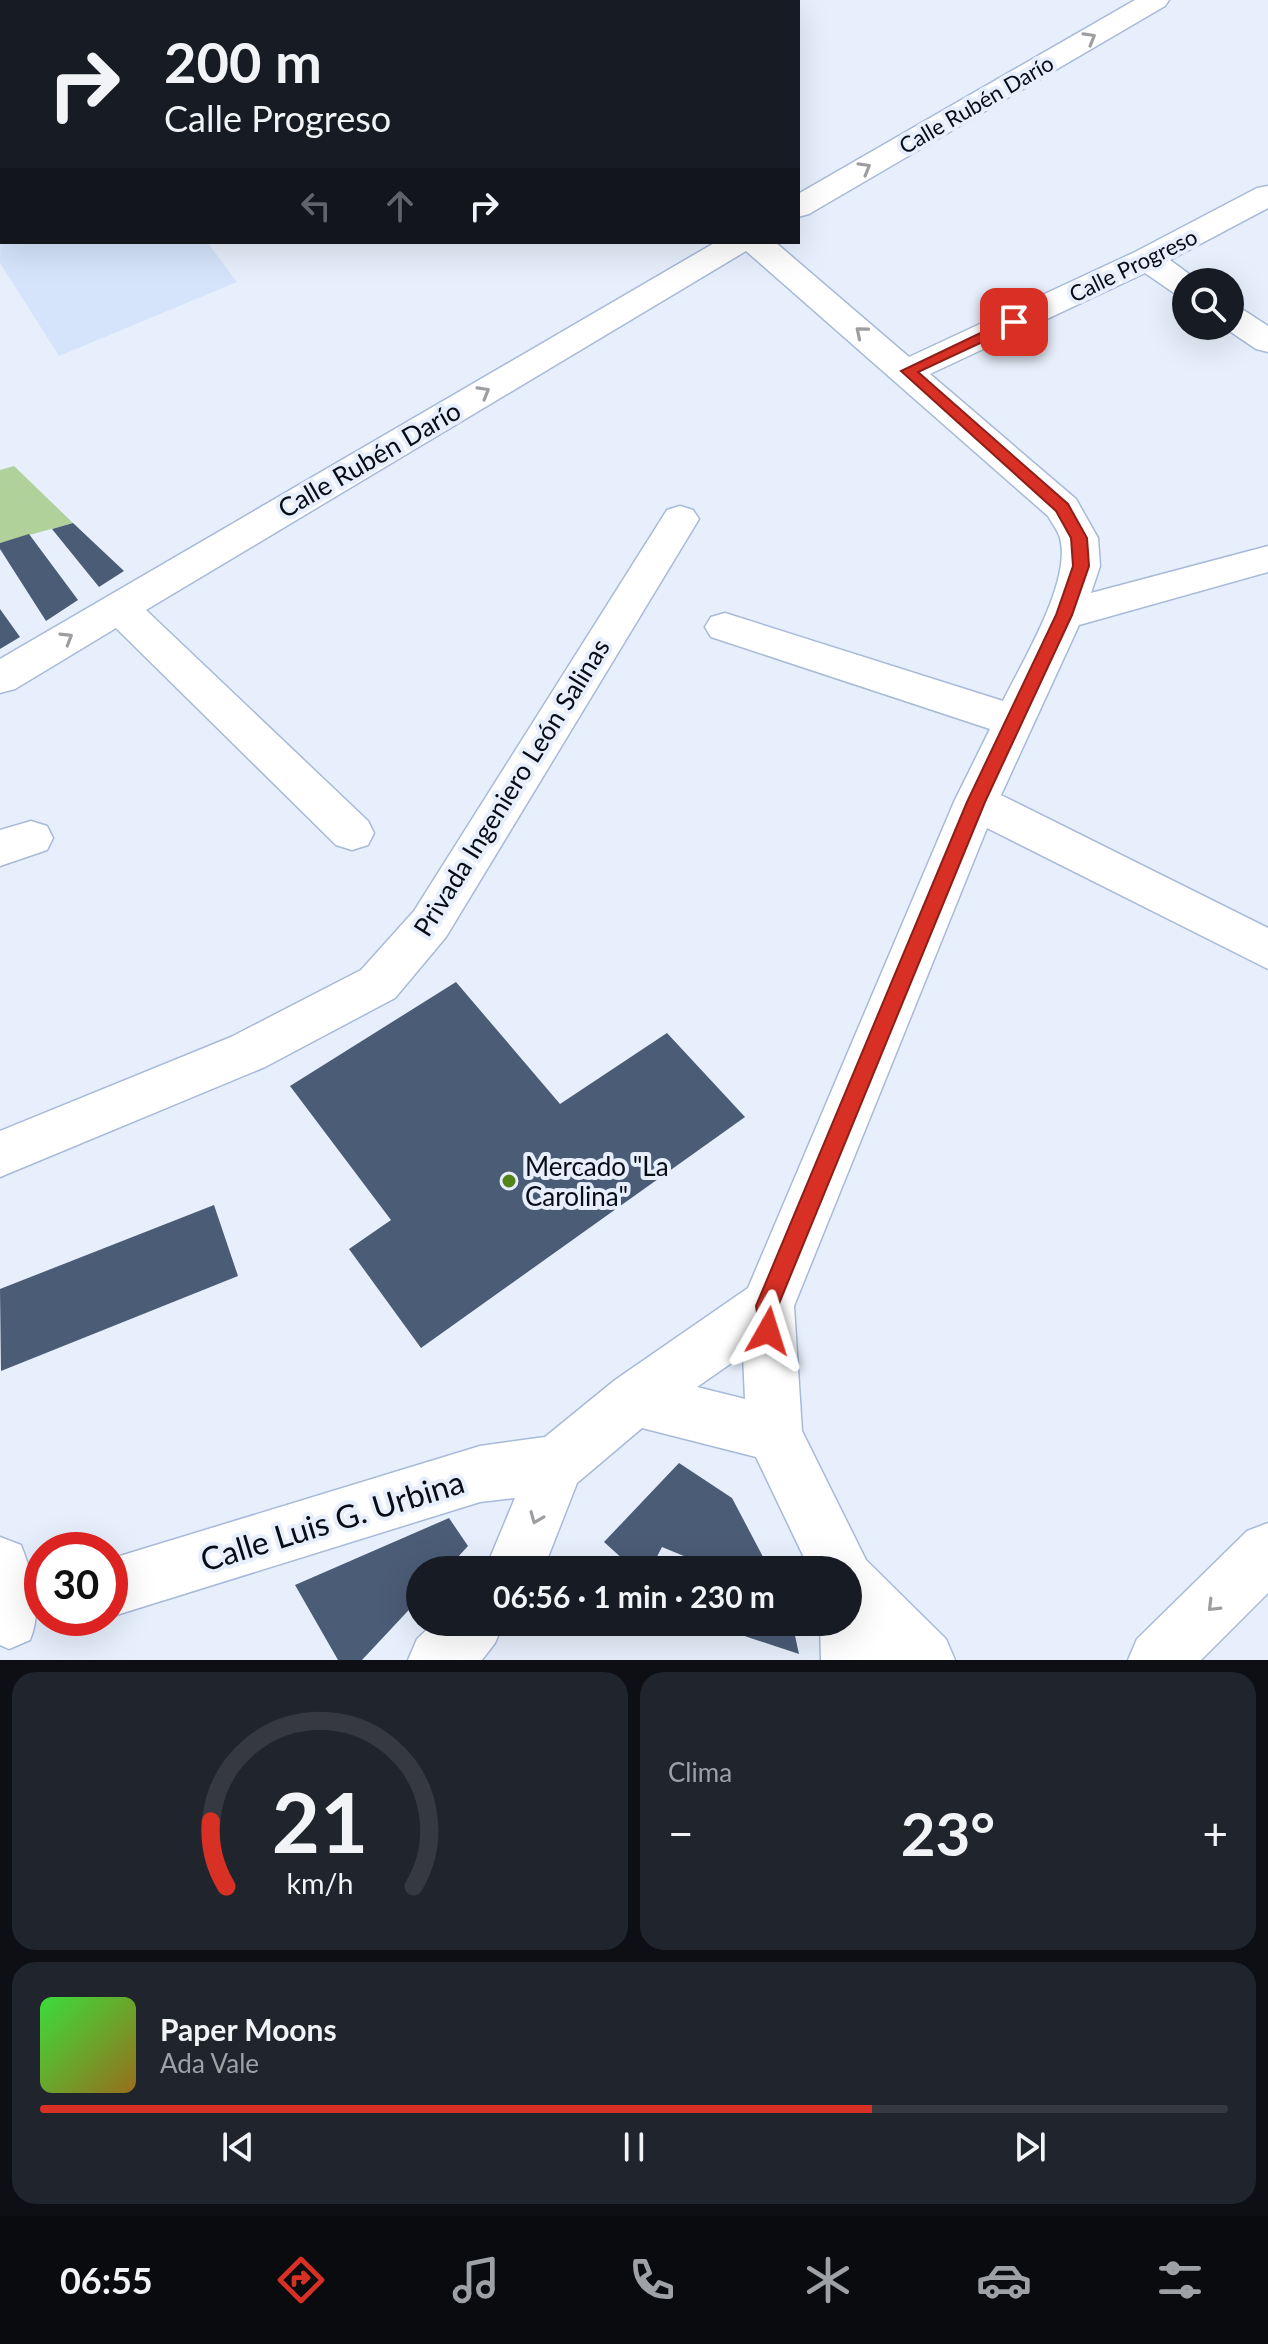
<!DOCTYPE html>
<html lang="es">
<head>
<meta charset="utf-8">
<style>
	:root { --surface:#171b24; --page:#20242c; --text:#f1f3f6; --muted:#9ea1a6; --line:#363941; --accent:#d93025 }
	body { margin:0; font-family:Lato,sans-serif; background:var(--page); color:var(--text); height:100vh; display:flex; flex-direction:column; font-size:30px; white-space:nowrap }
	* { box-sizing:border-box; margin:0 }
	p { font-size:26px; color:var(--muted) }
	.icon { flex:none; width:44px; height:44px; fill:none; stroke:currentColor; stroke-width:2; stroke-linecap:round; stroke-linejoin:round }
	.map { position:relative; height:1660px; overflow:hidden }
	.drawer { display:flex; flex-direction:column; gap:12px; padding:12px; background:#0d0f14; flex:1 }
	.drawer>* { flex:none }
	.banner { position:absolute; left:0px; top:0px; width:800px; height:244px; box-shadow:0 8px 32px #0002; background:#171b24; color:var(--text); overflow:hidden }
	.tools { position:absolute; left:1172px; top:268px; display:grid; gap:16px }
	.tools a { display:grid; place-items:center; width:72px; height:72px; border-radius:50%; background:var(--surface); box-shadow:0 8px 32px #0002; font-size:40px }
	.speed { position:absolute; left:24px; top:1532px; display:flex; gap:16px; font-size:40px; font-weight:700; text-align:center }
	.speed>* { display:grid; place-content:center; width:104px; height:104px; border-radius:50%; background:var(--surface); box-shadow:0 8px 32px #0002; line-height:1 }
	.speed .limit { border:12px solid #d22; background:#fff; color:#111 }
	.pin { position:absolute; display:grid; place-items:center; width:68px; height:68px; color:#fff; margin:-34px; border-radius:16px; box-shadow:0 4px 12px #0006 }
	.me { position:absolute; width:88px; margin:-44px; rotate:6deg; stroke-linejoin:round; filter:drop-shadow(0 0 6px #0008) }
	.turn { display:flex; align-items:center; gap:28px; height:168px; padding:0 32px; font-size:36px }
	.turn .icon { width:104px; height:104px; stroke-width:2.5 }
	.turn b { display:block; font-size:56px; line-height:68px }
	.lanes { display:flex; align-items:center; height:76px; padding:0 32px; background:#0003; justify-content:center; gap:40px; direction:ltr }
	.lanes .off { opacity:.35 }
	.big { font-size:60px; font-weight:700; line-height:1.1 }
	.drawer .tile { flex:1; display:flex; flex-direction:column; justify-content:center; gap:12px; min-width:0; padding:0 28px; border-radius:24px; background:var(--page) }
	.drawer .dial { align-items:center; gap:0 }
	.dial svg { height:208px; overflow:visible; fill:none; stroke:var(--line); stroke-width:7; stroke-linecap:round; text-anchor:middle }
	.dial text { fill:var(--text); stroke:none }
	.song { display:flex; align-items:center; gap:24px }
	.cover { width:96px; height:96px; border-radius:12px; background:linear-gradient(135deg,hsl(120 70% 55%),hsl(40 70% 35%)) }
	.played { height:8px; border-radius:4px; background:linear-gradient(90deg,var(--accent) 70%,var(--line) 70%) }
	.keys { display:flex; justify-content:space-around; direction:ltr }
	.heat { display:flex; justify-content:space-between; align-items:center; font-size:44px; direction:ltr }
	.drawer .tiles { flex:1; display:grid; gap:12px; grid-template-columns:1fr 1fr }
	.tile:last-child { grid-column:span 2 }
	.trip { position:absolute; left:406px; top:1556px; width:456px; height:80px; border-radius:40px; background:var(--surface); box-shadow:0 8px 32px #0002; font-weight:700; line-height:80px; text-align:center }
	.tab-bar { display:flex; height:128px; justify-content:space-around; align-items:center; background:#090b0e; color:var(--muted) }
	.tab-bar .icon { width:56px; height:56px }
	.tab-bar .selected { color:var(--accent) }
	.tab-bar b { font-size:36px; color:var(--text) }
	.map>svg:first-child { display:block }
	.built { fill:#d5e4fa }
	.green { fill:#b1d19a }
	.building { fill:#4b5c76 }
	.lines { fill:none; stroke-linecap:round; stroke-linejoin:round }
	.minor-casing { stroke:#a7bad8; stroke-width:3 }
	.primary-casing { stroke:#a7bad8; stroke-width:3 }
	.minor { fill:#fff; fill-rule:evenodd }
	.primary { fill:#fff; fill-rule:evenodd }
	.oneway { stroke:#9c9ea2 }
	.route { fill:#d93025; stroke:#8d1f18; stroke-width:2 }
	.poi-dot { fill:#528419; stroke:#e7effc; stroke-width:3 }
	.labels { text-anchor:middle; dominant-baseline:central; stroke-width:8; stroke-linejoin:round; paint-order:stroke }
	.far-street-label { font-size:22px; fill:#070d17; stroke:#e7effc }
	.street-label { font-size:26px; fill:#070d17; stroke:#e7effc }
	.poi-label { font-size:26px; fill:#070d17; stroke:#e7effc; text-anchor:start }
	.near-street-label { font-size:32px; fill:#070d17; stroke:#e7effc }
</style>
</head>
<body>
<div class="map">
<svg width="1268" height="1660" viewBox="0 0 1268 1660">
	<rect width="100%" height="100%" fill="#e7effc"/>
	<path class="built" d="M2,187v55h205l30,40 -178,74 -59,-93z"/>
	<path class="green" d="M14,466l59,57 -73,20v-73z"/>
	<path class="building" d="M73,523l51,48 -25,16 -47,-58z
		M29,534l49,66 -32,21 -46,-72v-6z
		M0,609l20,28 -20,12z
		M456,982l104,122 107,-71 78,84 -324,231 -72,-99 42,-29 -101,-134z
		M214,1205l24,71 -237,95 -1,-82z
		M679,1463l53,35 38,72h-78l4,-9 -34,-14 -12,23h-15l-31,-28z
		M449,1518l19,28 -22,24h-26v28l-58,62h-24l-43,-75z
		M705,1622h87l7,32 -94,-31z"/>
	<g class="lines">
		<defs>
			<path id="minor" d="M553,0h34l-35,2z
				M1135,0h34l-4,6 -356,208 -11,3v-23z
				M0,156h2v18h-2z
				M1268,186v22l-98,52 30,22h-14v14l-12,-3 -29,-20 -215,101 146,125 22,39 2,28 -9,27 177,-47v26l-189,53 -78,170 267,133v41l-281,-141 -193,478 8,125 64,129 80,79 9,21h-134l-1,-38h28v-52h-38l-54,-113 -114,-29 -65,55 -34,87h-58l30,-72 -35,4 -370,115v-58l370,-113 65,-9 70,-57 133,-92 206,-486 36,-73 -279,-92 -6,-10 6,-10 14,-4 278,88c19,-39 69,-120 57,-163 -2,-7 -8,-15 -12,-22l-302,-265 -600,359 222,211 6,12 -6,12 -16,5 -16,-5 -220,-217 -101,61 -15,4v-34l716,-417h59l134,115 226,-105 122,-64zM743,1355l2,44 -48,-12z
				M1230,306l12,3 26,17v26l-12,-3 -34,-23h8z
				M680,506l13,4 6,9 -253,418 -51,61 -130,69 -265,110v-46l231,-94 130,-67 53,-59 253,-401z
				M31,821l16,5 6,12 -6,12 -47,16v-36z
				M0,1537l21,8c12,31 22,64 9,95l-21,9 -9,-4z
				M435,1622h69l-9,21 -13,17h-74l9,-21z"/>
			<path id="primary" d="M1268,1523v70l-67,67h-73l9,-21 110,-108z"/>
		</defs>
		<use href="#minor" class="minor-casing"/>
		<use href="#primary" class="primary-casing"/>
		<use href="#minor" class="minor"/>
		<use href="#primary" class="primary"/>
	</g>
	<defs><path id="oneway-chevron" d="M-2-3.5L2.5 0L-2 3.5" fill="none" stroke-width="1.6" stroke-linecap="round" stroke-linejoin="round" transform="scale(2)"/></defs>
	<g class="oneway">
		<use href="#oneway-chevron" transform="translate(1090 38) rotate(-30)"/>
		<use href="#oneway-chevron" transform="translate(865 168) rotate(-30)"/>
		<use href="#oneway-chevron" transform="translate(861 332) rotate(-140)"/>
		<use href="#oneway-chevron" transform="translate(484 392) rotate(-30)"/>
		<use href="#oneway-chevron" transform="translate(67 638) rotate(-31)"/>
		<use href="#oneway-chevron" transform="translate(536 1518) rotate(112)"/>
		<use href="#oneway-chevron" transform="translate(1213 1606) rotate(135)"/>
	</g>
	<path class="route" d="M1014,317l7,5 -2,3 -101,47 150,132 19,34 2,28 -17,49 -87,187 -207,504 2,25 -4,8 -8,3 -7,-3 -5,-33 211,-504 89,-187 17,-49 -2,-28 -15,-27 -155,-140z"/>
	<circle class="poi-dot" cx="509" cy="1181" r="8"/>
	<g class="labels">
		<g class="far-street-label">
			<text transform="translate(976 104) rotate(-30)">Calle Rubén Darío</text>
			<text transform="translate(1133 265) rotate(-26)">Calle Progreso</text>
		</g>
		<g class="street-label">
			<text transform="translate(369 459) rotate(-30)">Calle Rubén Darío</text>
			<text transform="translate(511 787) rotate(-58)">Privada Ingeniero León Salinas</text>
		</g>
		<g class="poi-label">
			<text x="525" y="1166">Mercado "La<tspan x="525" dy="30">Carolina"</tspan></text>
		</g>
		<g class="near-street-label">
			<text transform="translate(332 1520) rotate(-17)">Calle Luis G. Urbina</text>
		</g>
	</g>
</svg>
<div class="tools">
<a><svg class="icon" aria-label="search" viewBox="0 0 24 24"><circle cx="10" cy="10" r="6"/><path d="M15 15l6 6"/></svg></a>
</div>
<div class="speed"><div class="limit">30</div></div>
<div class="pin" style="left:1014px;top:322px;background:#d93025"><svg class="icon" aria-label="arrive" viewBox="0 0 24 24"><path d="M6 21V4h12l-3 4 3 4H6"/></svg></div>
<svg class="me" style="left:768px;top:1331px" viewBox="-20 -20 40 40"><path d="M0-17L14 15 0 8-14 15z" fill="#d93025" stroke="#fff" stroke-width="4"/></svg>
<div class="trip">06:56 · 1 min · 230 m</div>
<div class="banner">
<div class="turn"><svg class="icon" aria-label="right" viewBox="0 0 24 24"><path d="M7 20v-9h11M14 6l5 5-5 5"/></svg><div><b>200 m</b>Calle Progreso</div></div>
<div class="lanes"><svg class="icon off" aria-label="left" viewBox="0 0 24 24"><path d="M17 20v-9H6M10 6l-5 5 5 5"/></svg><svg class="icon off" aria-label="ahead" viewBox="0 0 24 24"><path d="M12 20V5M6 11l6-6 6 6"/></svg><svg class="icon" aria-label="right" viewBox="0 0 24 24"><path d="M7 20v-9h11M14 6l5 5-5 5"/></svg></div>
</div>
</div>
<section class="drawer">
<div class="tiles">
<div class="tile dial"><svg viewBox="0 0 100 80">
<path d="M14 69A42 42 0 1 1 86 69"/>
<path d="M14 69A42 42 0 0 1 8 44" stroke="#d93025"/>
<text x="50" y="56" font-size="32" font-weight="700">21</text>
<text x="50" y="72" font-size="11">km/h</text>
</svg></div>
<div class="tile"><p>Clima</p>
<div class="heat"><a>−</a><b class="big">23°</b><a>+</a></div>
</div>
<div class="tile">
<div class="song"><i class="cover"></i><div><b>Paper Moons</b><p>Ada Vale</p></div></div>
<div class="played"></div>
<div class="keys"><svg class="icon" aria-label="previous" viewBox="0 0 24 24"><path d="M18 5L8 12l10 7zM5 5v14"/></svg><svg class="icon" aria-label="pause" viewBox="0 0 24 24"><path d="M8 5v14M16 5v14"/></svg><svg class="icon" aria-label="next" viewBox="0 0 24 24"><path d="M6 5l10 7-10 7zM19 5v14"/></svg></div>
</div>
</div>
</section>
<nav class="tab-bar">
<b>06:55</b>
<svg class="icon selected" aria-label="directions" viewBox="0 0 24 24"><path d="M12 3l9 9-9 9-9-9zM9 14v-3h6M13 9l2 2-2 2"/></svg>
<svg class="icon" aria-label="music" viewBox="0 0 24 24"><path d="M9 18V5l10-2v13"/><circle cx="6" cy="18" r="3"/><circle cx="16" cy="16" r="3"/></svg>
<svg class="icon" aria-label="phone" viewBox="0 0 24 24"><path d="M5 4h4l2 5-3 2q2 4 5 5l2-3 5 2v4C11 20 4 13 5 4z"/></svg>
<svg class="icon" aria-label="climate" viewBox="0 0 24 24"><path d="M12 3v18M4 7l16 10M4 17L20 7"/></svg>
<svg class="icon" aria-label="car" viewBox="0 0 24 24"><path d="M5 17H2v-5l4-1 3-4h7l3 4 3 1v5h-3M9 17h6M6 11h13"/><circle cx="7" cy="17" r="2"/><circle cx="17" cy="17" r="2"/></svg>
<svg class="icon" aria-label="filters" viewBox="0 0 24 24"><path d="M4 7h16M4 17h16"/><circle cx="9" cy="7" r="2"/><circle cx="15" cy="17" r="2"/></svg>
</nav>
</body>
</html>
